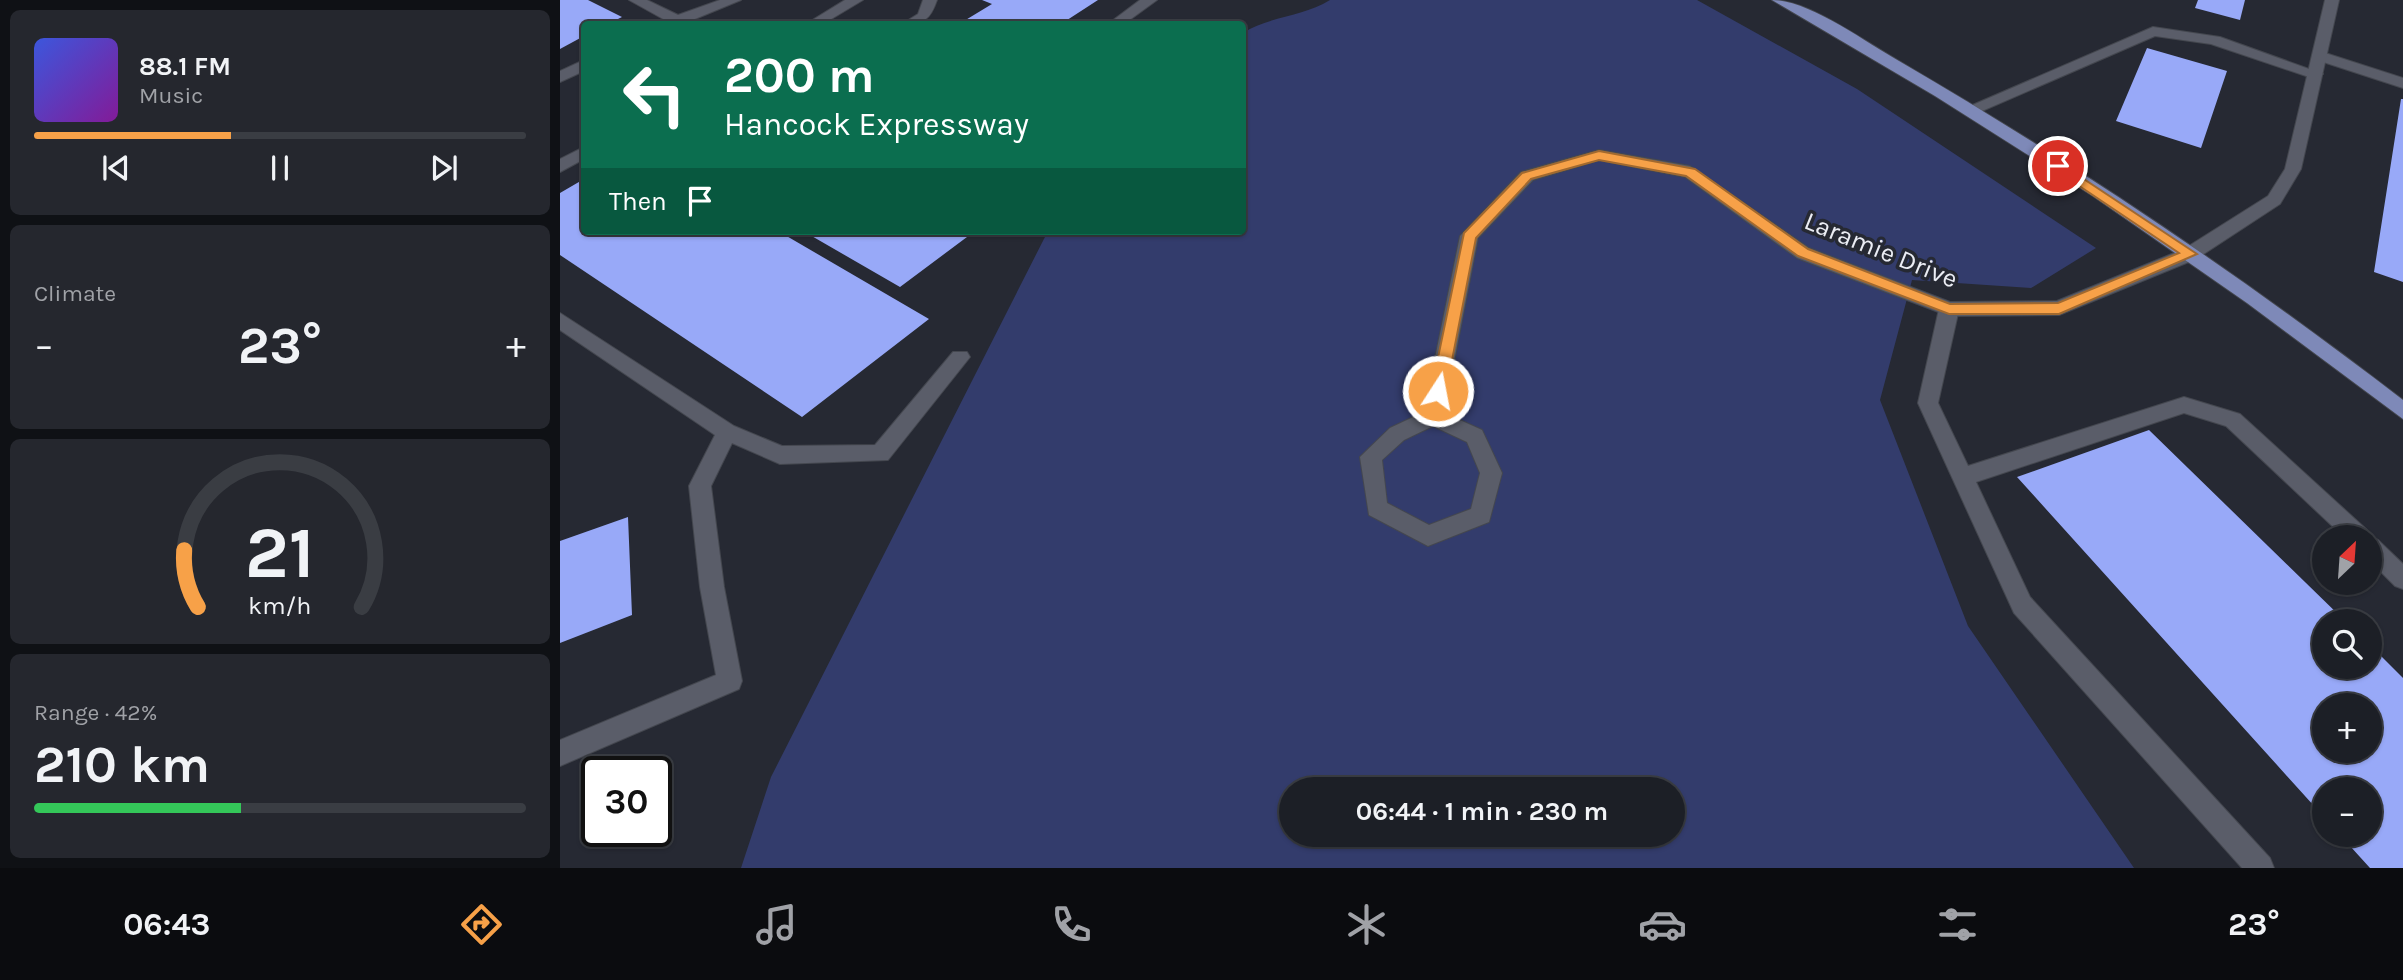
<!DOCTYPE html>
<html lang="en">
<head>
<meta charset="utf-8">
<style>
	:root { --surface:#1c1f26; --page:#25272e; --text:#f1f3f6; --muted:#a0a2a7; --line:#3a3d43; --accent:#f7a148 }
	body { margin:0; font-family:Karla,sans-serif; background:var(--page); color:var(--text); height:100vh; display:flex; flex-direction:column; font-size:26px; white-space:nowrap }
	* { box-sizing:border-box; margin:0 }
	p { font-size:23px; color:var(--muted) }
	.icon { flex:none; width:38px; height:38px; fill:none; stroke:currentColor; stroke-width:2; stroke-linecap:round; stroke-linejoin:round }
	.map { position:relative; flex:1; overflow:hidden }
	.panel { display:flex; flex-direction:column; gap:10px; padding:10px; background:#0f1115; width:560px }
	.panel>* { flex:none }
	.banner { position:absolute; left:21px; top:21px; width:665px; height:214px; border-radius:7px; box-shadow:0 2px 5px #0004,0 0 0 2px var(--line); background:#0b6e4f; color:#fff; overflow:hidden }
	.needle { width:46px; rotate:25deg }
	.tools { position:absolute; left:1752px; top:525px; display:grid; gap:14px }
	.tools a { display:grid; place-items:center; width:70px; height:70px; border-radius:50%; background:var(--surface); box-shadow:0 2px 5px #0004,0 0 0 2px var(--line); font-size:35px }
	.speed { position:absolute; left:21px; top:756px; display:flex; gap:14px; font-size:35px; font-weight:700; text-align:center }
	.speed>* { display:grid; place-content:center; width:91px; height:91px; border-radius:50%; background:var(--surface); box-shadow:0 2px 5px #0004,0 0 0 2px var(--line); line-height:1 }
	.speed .limit { border:4px solid #111; border-radius:10px; background:#fff; color:#111 }
	.pin { position:absolute; display:grid; place-items:center; width:60px; height:60px; color:#fff; margin:-30px; border:4px solid #fff; border-radius:50%; box-shadow:0 2px 7px #0007 }
	.me { position:absolute; width:77px; margin:-38px; rotate:11deg; stroke-linejoin:round; filter:drop-shadow(0 0 5px #0008) }
	.turn { display:flex; align-items:center; gap:24px; height:147px; padding:0 28px; font-size:32px }
	.turn .icon { width:91px; height:91px; stroke-width:2.5 }
	.turn b { display:block; font-size:49px; line-height:60px }
	.then { display:flex; align-items:center; height:66px; padding:0 28px; background:#0003; gap:14px; font-size:26px }
	.big { font-size:52px; font-weight:700; line-height:1.1 }
	.panel .card { flex:1; display:flex; flex-direction:column; justify-content:center; gap:10px; min-width:0; padding:0 24px; border-radius:10px; background:var(--page) }
	.panel .dial { align-items:center; gap:0 }
	.dial svg { height:182px; overflow:visible; fill:none; stroke:var(--line); stroke-width:7; stroke-linecap:round; text-anchor:middle }
	.dial text { fill:var(--text); stroke:none }
	.song { display:flex; align-items:center; gap:21px }
	.cover { width:84px; height:84px; border-radius:10px; background:linear-gradient(135deg,hsl(230 70% 55%),hsl(290 70% 35%)) }
	.played { height:7px; border-radius:4px; background:linear-gradient(90deg,var(--accent) 40%,var(--line) 40%) }
	.keys { display:flex; justify-content:space-around; direction:ltr }
	.heat { display:flex; justify-content:space-between; align-items:center; font-size:38px; direction:ltr }
	.charge { height:10px; border-radius:5px; background:linear-gradient(90deg,#34c759 42%,var(--line) 0) }
	.trip { position:absolute; left:719px; top:777px; width:406px; height:70px; border-radius:35px; background:var(--surface); box-shadow:0 2px 5px #0004,0 0 0 2px var(--line); font-weight:700; line-height:70px; text-align:center }
	.tabs { display:flex; height:112px; justify-content:space-around; align-items:center; background:#0b0c0f; color:var(--muted) }
	.tabs .icon { width:49px; height:49px }
	.tabs .current { color:var(--accent) }
	.tabs b { font-size:32px; color:var(--text) }
	main { display:flex; flex:1; min-height:0 }
	.map>svg:first-child { display:block }
	.green { fill:#333c6c; fill-rule:evenodd }
	.building { fill:#98a9f8; fill-rule:evenodd }
	.lines { fill:none; stroke-linecap:round; stroke-linejoin:round }
	.lane-casing { stroke:#44474f; stroke-width:2 }
	.street-casing { stroke:#44474f; stroke-width:2 }
	.primary-casing { stroke:#44474f; stroke-width:2 }
	.lane { fill:#5a5d69; fill-rule:evenodd }
	.street { fill:#5a5d69; fill-rule:evenodd }
	.primary { fill:#7e89b8; fill-rule:evenodd }
	.route { fill:#f7a148; stroke:#a1692f; stroke-width:2 }
	.labels { text-anchor:middle; dominant-baseline:central; stroke-width:7; stroke-linejoin:round; paint-order:stroke }
	.street-label { font-size:26px; fill:#ebedf4; stroke:#262933 }
</style>
</head>
<body>
<main>
<section class="panel">
<div class="card">
<div class="song"><i class="cover"></i><div><b>88.1 FM</b><p>Music</p></div></div>
<div class="played"></div>
<div class="keys"><svg class="icon" aria-label="previous" viewBox="0 0 24 24"><path d="M18 5L8 12l10 7zM5 5v14"/></svg><svg class="icon" aria-label="pause" viewBox="0 0 24 24"><path d="M8 5v14M16 5v14"/></svg><svg class="icon" aria-label="next" viewBox="0 0 24 24"><path d="M6 5l10 7-10 7zM19 5v14"/></svg></div>
</div>
<div class="card"><p>Climate</p>
<div class="heat"><a>−</a><b class="big">23°</b><a>+</a></div>
</div>
<div class="card dial"><svg viewBox="0 0 100 80">
<path d="M14 69A42 42 0 1 1 86 69"/>
<path d="M14 69A42 42 0 0 1 8 44" stroke="#f7a148"/>
<text x="50" y="56" font-size="32" font-weight="700">21</text>
<text x="50" y="72" font-size="11">km/h</text>
</svg></div>
<div class="card"><p>Range · 42%</p><b class="big">210 km</b><div class="charge"></div></div>
</section>
<div class="map">
<svg width="1843" height="868" viewBox="0 0 1843 868">
	<rect width="100%" height="100%" fill="#262933"/>
	<path class="green" d="M770,0h367l160,89 239,159 -65,40 -119,-8 -32,120 88,226 166,242h-1393l30,-91 277,-546h194l1,-198c26,-17 60,-16 87,-33zM732,789h381v46h-381z"/>
	<path class="building" d="M0,0h28l34,17 -14,7h-24v12l-24,13z
		M422,0h116l-37,24h-102l33,-20z
		M1638,0h47l-5,20 -45,-12z
		M1587,48l80,23 -26,77 -85,-27z
		M1841,99h2v183l-29,-10z
		M24,179v52h194l151,88 -127,98 -242,-162v-62z
		M243,231h153l11,6 -67,50z
		M1589,430l196,191h-21v46h46v-22l33,33v190h-33l-30,-33h30v-46h-46v28l-307,-340zM1764,705h46v46h-46z
		M68,517l4,98 -72,28v-102z"/>
	<g class="lines">
		<defs>
			<path id="lane" d="M69,0h18l31,15 42,-15h21l-51,21 2,3h-32l5,-4z
				M363,0h14c-7,20 -13,24 -35,24l16,-10z
				M580,0h17l-33,24h-16z
				M1593,27l67,10 103,37 -8,5 -104,-35 -56,-8 -180,78 -6,1 -8,-5z
				M1759,51l84,27v10l-89,-29v-6z
				M24,60v11l-24,11v-11z
				M1389,302l10,7 -21,94 30,63 216,-69 56,17 127,116 3,7 8,3 25,24v25l-8,-3 -25,-25v-24h-26l-118,-111 -42,-13 -208,69 54,115 240,261 4,10h-32l-228,-255 -96,-210 21,-94z
				M0,313l174,113 48,20 93,-1 78,-93h14l3,5 -82,103 -108,4 -48,-21 -21,43 13,101 18,94 -3,8 -179,77v-26l156,-65 -16,-88 -11,-101 26,-51 -155,-105z"/>
			<path id="street" d="M285,0h18l-40,24h-17z
				M1765,0h14l-38,169 -21,35 -84,55 -137,56 -110,1 -152,-58 -112,-81 -86,-17 -66,20 -55,58 -34,175 38,17 20,43 -13,49 -61,24 -59,-31 -9,-58 30,-29 34,-16 36,-176 61,-64 78,-22 91,16 119,82 141,54 107,-1 127,-52 84,-53 17,-27zM873,426l34,16 13,31 -9,36 -42,16 -42,-22 -5,-43 22,-20z
				M24,147v12l-24,13v-13z"/>
			<path id="primary" d="M1212,0c37,0 93,42 127,61 175,102 343,215 504,339v19l-156,-116 -154,-107 -158,-100z"/>
		</defs>
		<use href="#lane" class="lane-casing"/>
		<use href="#street" class="street-casing"/>
		<use href="#primary" class="primary-casing"/>
		<use href="#lane" class="lane"/>
		<use href="#street" class="street"/>
		<use href="#primary" class="primary"/>
	</g>
	<path class="route" d="M1039,151l96,18 113,80 142,55 108,-1 121,-50 -125,-84 -2,-3 6,-4 139,92 -138,60h-110l-151,-58 -112,-80 -87,-16 -68,19 -55,59 -30,153 -2,4h-11l-2,-4 33,-158 58,-60z"/>
	<g class="labels">
		<g class="street-label">
			<text transform="translate(1321 250) rotate(22)">Laramie Drive</text>
		</g>
	</g>
</svg>
<div class="tools">
<a><svg class="needle" viewBox="-14 -14 28 28"><path d="M0-13l5 13h-10z" fill="#e53935"/><path d="M0 13l5-13h-10z" fill="#a0a2a7"/></svg></a>
<a><svg class="icon" aria-label="search" viewBox="0 0 24 24"><circle cx="10" cy="10" r="6"/><path d="M15 15l6 6"/></svg></a>
<a>+</a>
<a>−</a>
</div>
<div class="speed"><div class="limit">30</div></div>
<div class="pin" style="left:1498px;top:166px;background:#d93025"><svg class="icon" aria-label="arrive" viewBox="0 0 24 24"><path d="M6 21V4h12l-3 4 3 4H6"/></svg></div>
<svg class="me" style="left:878px;top:391px" viewBox="-20 -20 40 40"><circle r="17" fill="#f7a148" stroke="#fff" stroke-width="3"/><path d="M0-11L8 9 0 5-8 9z" fill="#fff"/></svg>
<div class="trip">06:44 · 1 min · 230 m</div>
<div class="banner">
<div class="turn"><svg class="icon" aria-label="left" viewBox="0 0 24 24"><path d="M17 20v-9H6M10 6l-5 5 5 5"/></svg><div><b>200 m</b>Hancock Expressway</div></div>
<div class="then">Then<svg class="icon" aria-label="arrive" viewBox="0 0 24 24"><path d="M6 21V4h12l-3 4 3 4H6"/></svg></div>
</div>
</div>
</main>
<nav class="tabs">
<b>06:43</b>
<svg class="icon current" aria-label="directions" viewBox="0 0 24 24"><path d="M12 3l9 9-9 9-9-9zM9 14v-3h6M13 9l2 2-2 2"/></svg>
<svg class="icon" aria-label="music" viewBox="0 0 24 24"><path d="M9 18V5l10-2v13"/><circle cx="6" cy="18" r="3"/><circle cx="16" cy="16" r="3"/></svg>
<svg class="icon" aria-label="phone" viewBox="0 0 24 24"><path d="M5 4h4l2 5-3 2q2 4 5 5l2-3 5 2v4C11 20 4 13 5 4z"/></svg>
<svg class="icon" aria-label="climate" viewBox="0 0 24 24"><path d="M12 3v18M4 7l16 10M4 17L20 7"/></svg>
<svg class="icon" aria-label="car" viewBox="0 0 24 24"><path d="M5 17H2v-5l4-1 3-4h7l3 4 3 1v5h-3M9 17h6M6 11h13"/><circle cx="7" cy="17" r="2"/><circle cx="17" cy="17" r="2"/></svg>
<svg class="icon" aria-label="filters" viewBox="0 0 24 24"><path d="M4 7h16M4 17h16"/><circle cx="9" cy="7" r="2"/><circle cx="15" cy="17" r="2"/></svg>
<b>23°</b>
</nav>
</body>
</html>
